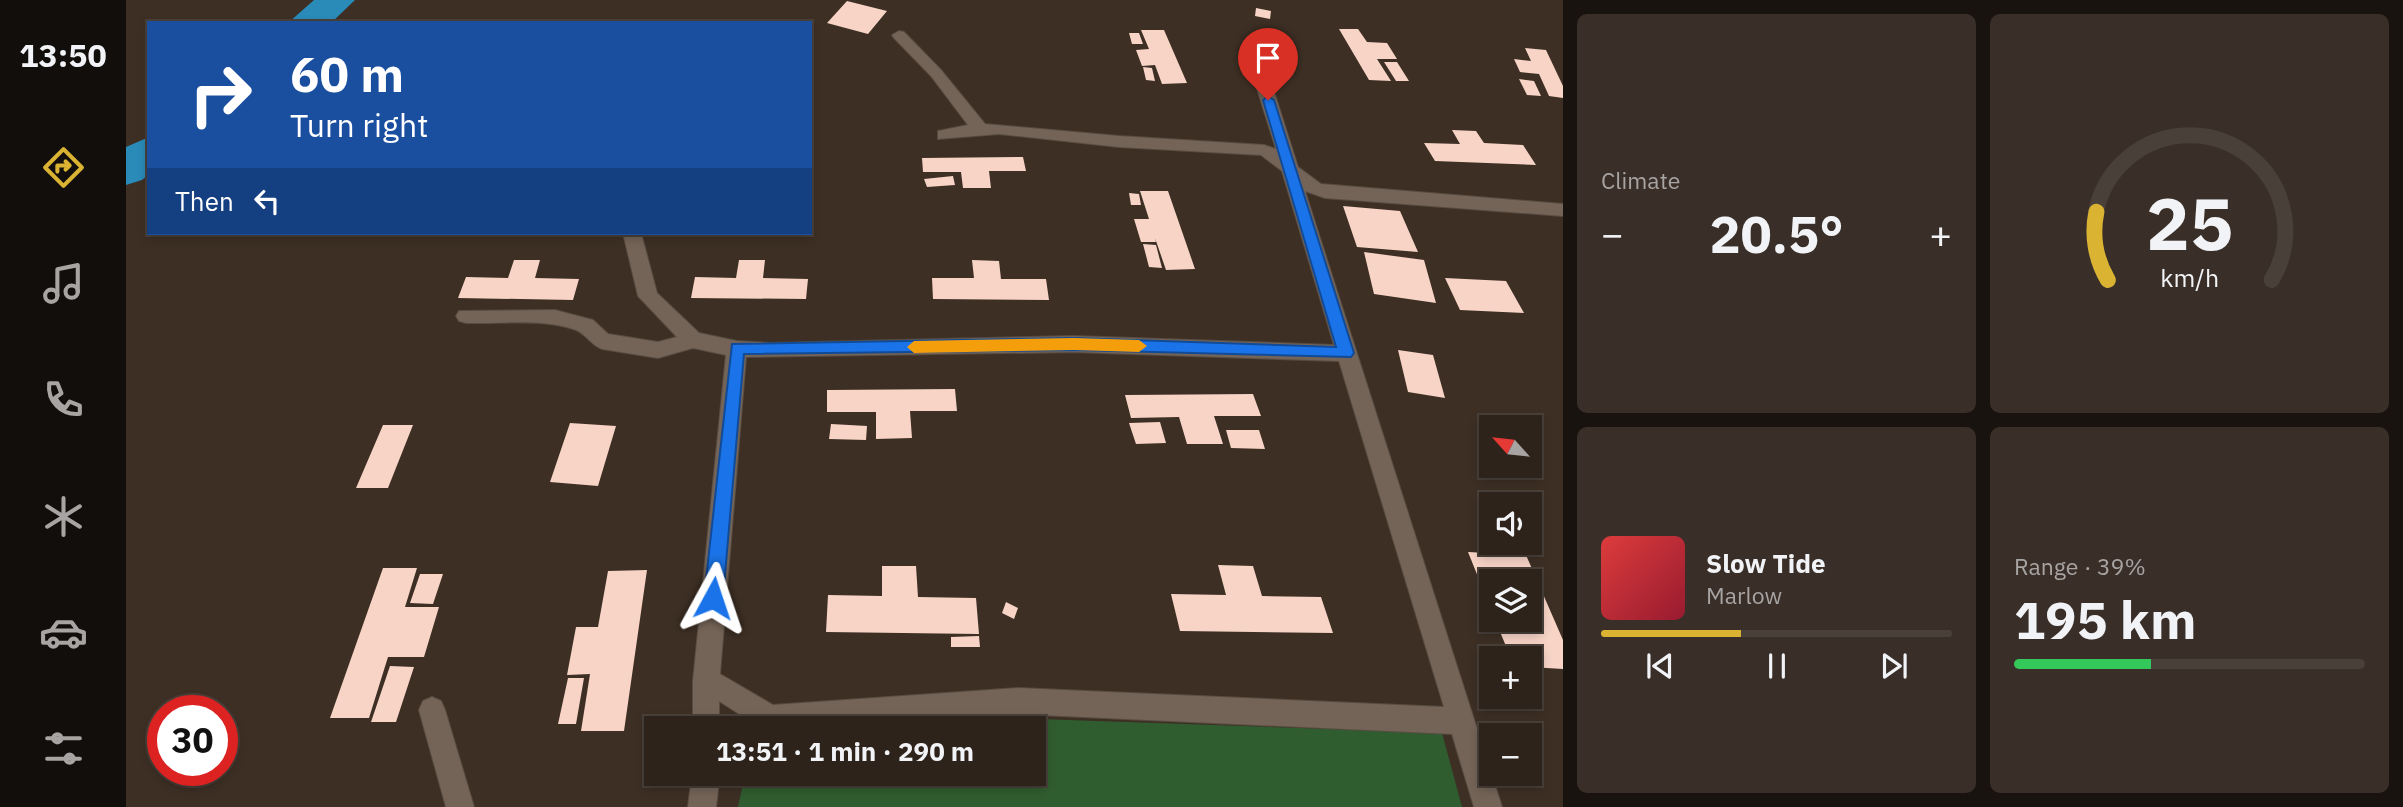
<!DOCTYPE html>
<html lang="en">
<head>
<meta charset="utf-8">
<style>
	:root { --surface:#2e231b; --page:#3a2f28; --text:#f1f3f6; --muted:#a7a4a3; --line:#49403a; --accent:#dab333 }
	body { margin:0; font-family:"IBM Plex Sans",sans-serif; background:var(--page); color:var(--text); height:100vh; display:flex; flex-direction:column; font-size:26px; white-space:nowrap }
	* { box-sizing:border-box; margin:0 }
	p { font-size:23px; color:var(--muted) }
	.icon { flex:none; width:38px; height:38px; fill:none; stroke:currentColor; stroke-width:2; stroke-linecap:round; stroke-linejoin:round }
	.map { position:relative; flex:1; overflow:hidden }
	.side { display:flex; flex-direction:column; gap:14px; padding:14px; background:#19130f; width:840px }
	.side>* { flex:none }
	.hud { position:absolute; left:21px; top:21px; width:665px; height:214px; border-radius:0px; box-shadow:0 4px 10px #0003,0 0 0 2px var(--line); background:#1a4fa0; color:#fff; overflow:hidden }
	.needle { width:46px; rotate:297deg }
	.tools { position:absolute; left:1353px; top:415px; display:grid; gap:14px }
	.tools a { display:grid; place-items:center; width:63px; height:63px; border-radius:0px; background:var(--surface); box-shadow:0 4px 10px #0003,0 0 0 2px var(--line); font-size:35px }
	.speed { position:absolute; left:21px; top:695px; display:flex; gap:14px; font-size:35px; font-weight:700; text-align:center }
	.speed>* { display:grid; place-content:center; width:91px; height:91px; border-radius:50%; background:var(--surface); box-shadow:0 4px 10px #0003,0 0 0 2px var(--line); line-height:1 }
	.speed .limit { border:10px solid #d22; background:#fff; color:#111 }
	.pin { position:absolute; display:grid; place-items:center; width:60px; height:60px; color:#fff; margin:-72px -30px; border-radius:50% 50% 50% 0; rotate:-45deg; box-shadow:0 0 7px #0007 }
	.pin .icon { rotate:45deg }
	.me { position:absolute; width:77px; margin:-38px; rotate:5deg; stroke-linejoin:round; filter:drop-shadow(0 0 5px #0008) }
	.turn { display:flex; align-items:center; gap:24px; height:147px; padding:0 28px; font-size:32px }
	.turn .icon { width:91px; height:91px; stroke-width:2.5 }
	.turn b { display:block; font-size:49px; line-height:60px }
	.then { display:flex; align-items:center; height:66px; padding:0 28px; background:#0003; gap:14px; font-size:26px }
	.big { font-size:52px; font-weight:800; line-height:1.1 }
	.side .tile { flex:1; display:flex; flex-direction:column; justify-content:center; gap:10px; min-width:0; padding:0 24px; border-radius:10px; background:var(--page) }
	.side .dial { align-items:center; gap:0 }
	.dial svg { height:182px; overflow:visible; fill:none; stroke:var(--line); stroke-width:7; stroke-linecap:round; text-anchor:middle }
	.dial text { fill:var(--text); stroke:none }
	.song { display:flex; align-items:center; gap:21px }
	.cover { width:84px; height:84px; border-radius:10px; background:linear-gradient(135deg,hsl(0 70% 55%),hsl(350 70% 35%)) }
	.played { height:7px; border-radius:4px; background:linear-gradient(90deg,var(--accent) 40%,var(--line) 40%) }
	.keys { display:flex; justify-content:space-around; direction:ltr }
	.heat { display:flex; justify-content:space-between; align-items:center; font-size:38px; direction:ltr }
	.charge { height:10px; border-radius:5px; background:linear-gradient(90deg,#34c759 39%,var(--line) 0) }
	.side .tiles { flex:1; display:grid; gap:14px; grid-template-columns:repeat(2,1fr) }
	.trip { position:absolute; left:518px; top:716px; width:402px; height:70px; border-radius:0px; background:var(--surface); box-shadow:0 4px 10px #0003,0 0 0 2px var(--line); font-weight:800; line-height:70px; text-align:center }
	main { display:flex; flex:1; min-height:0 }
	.tabs { display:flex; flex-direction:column; width:126px; justify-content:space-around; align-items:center; background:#120e0b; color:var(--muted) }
	.tabs .icon { width:49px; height:49px }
	.tabs .current { color:var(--accent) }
	.tabs b { font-size:32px; color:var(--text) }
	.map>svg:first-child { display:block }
	.green { fill:#305d30 }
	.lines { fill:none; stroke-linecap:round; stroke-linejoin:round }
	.river { fill:#2a8ab8; fill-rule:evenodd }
	.building { fill:#f7d4c6 }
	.street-casing { stroke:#584c42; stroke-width:2 }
	.street { fill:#746457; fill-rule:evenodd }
	.route { fill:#1a73e8; stroke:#114b97; stroke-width:2 }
	.slow { fill:#f59e0b }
</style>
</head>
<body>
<main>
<nav class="tabs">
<b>13:50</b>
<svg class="icon current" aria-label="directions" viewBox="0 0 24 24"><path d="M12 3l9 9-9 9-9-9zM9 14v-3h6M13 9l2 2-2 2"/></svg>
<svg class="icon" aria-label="music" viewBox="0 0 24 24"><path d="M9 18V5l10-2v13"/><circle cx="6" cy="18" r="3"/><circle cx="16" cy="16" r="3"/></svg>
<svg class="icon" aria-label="phone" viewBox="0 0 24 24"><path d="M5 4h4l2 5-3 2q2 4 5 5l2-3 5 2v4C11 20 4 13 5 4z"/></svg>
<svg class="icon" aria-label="climate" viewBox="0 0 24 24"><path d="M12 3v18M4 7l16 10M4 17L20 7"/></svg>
<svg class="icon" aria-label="car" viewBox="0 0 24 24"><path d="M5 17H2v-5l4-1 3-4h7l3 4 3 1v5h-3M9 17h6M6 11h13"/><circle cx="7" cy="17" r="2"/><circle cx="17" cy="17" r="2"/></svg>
<svg class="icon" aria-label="filters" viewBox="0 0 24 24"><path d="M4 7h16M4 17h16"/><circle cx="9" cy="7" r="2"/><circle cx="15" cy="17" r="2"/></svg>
</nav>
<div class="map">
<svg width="1437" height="807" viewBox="0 0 1437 807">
	<rect width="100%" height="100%" fill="#3d2f24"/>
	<path class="green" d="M886,718l430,15 20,74h-724l7,-33h289v-46h-181l87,-9z"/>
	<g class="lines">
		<path class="river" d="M188,0h41l-24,23h-43z
			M23,137v37l-7,6 -16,5v-38z"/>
	</g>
	<path class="building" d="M721,1l40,10 -19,23 -41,-11z
		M1130,8l15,3 -1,8 -15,-3z
		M1213,29h19l9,13 20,1 10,16h-20l14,22 -22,-1z
		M1015,30h23l23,53 -25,1 -7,-19 -13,1 -6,-16 13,-1z
		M1003,33h10l4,11h-11z
		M1399,48l21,2 17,36v12l-14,-2 -10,-22 -19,-2 -6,-13 17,2z
		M1258,62h13l12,19h-13z
		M1017,67l9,1 3,13 -9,-1z
		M1393,79l15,2 7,15 -14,-1z
		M1326,130l24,1 8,12 39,2 13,20 -101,-4 -11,-18 36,1z
		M897,157l3,14h-37l2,17h-28l-2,-16h-38l-1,-14z
		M827,176l2,9 -28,2 -3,-8z
		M1014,191h28l27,78 -29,1 -11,-32 1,4h-15l-7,-23h15z
		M1003,193l10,1 2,11h-10z
		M1217,206l57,5 18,41 -61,-5z
		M1017,244l13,1 6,23 -13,-1z
		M1238,252l60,8 12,43 -62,-9z
		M388,260h26l-5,18 44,1 -6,21 -115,-2 8,-21 42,1z
		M613,260h26l-2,18 45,1 -2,20 -115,-1 4,-21 41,1z
		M846,260l27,1 2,18h45l3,21 -116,-1 -1,-21h42z
		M1319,278l61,3 18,32 -64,-3z
		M1272,350l35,5 12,43 -37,-6z
		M829,389l2,22h-47l2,27 -36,1v-27h-49v-22z
		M1127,394l8,22h-47l9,28h-36l-8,-27 -48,1 -6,-23z
		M1034,422l6,21 -30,1 -7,-21z
		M444,423l46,3 -18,60 -48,-4z
		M705,424l36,2 -1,14 -37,-1z
		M257,425h30l-25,63h-32z
		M1100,430h33l6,19 -34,-1z
		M1342,552l58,3 37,85v29l-33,-2v-9h-19l-16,-38h35v-39h-39v28z
		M1092,565l35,1 9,30 59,1 12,36 -153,-2 -9,-37 55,1z
		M756,566h34l2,31 58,1 3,36 -153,-2 2,-37 54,1z
		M257,568h34l-12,39h34l-15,50h-36l-19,61h-39z
		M521,570l-23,161h-43l9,-57 -23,1 9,-48h22l10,-56z
		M294,574h23l-10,30 -23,-1z
		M880,602l12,6 -4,11 -12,-6z
		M853,636l1,11h-29v-10z
		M264,666l24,1 -18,55h-25z
		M442,678h16l-8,46h-18z"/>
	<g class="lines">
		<defs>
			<path id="street" d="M773,31l5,1 37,38 44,54 134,12 145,9 12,4 -23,-73 8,-5 8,5 29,91 23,17 242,20v12l-238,-18 -20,-7 197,616h-28l-22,-73 -434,-20 -188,14h-69l-42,-27v27h-26v-47l33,-326 -33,-7 -35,10 -56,-9c-11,-4 -16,-15 -26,-19 -34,-12 -75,-6 -110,-7l-7,-2 -3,-5 3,-5 96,-1 38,10 15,14 50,8 19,-5 -39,-41 -15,-63h18l16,60 42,40 38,8 34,2 303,-7 260,9 -52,-174 -21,-16 -142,-8 -120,-13 -61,5v-8l30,-6 -37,-49 -37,-38 -2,-3zM948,352l265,9 105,346 -426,-19 -245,17 -53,-31 26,-317z
				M306,697l9,4 4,9 29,97h-28l-27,-97 4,-9z
				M566,774h28l-4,33h-28z"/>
		</defs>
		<use href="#street" class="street-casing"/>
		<use href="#street" class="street"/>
	</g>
	<path class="route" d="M1142,96l6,4 80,253 -3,4 -277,-7 -330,4 -21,244 -3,7 -7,2 -6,-2 -3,-7 28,-254 342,-6 262,9 -73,-247z"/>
	<path class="slow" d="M948,338l65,2 8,6 -8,6 -65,-2 -160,3 -7,-6 7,-6z"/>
</svg>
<div class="tools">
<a><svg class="needle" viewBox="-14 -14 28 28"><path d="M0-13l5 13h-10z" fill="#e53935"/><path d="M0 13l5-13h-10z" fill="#a7a4a3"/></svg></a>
<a><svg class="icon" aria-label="sound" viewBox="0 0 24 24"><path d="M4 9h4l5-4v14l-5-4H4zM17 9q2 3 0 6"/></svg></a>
<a><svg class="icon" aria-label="layers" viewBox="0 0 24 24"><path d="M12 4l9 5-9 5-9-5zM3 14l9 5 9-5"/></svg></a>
<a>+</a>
<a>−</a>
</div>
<div class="speed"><div class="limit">30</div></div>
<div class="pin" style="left:1142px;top:100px;background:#d93025"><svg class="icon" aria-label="arrive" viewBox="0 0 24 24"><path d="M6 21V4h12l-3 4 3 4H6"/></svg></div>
<svg class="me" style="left:587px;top:598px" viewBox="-20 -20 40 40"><path d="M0-17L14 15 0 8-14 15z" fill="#1a73e8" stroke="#fff" stroke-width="4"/></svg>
<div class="trip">13:51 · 1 min · 290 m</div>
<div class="hud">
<div class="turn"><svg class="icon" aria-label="right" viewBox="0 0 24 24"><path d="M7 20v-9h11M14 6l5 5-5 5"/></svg><div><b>60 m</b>Turn right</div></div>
<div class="then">Then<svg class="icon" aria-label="left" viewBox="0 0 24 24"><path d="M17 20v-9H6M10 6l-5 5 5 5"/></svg></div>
</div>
</div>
<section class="side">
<div class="tiles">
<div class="tile"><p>Climate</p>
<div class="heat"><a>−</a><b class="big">20.5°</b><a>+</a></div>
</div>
<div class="tile dial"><svg viewBox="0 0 100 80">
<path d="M14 69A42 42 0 1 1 86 69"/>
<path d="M14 69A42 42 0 0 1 9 39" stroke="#dab333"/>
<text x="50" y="56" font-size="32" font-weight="700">25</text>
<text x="50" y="72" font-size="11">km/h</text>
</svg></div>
<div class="tile">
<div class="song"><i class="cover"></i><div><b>Slow Tide</b><p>Marlow</p></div></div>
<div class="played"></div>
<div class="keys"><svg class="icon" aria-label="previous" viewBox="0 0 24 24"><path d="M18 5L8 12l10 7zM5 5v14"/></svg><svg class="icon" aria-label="pause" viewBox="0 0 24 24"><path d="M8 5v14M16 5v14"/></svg><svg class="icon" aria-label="next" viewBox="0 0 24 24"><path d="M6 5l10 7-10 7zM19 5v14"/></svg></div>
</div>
<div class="tile"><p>Range · 39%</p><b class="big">195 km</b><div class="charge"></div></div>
</div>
</section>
</main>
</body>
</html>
